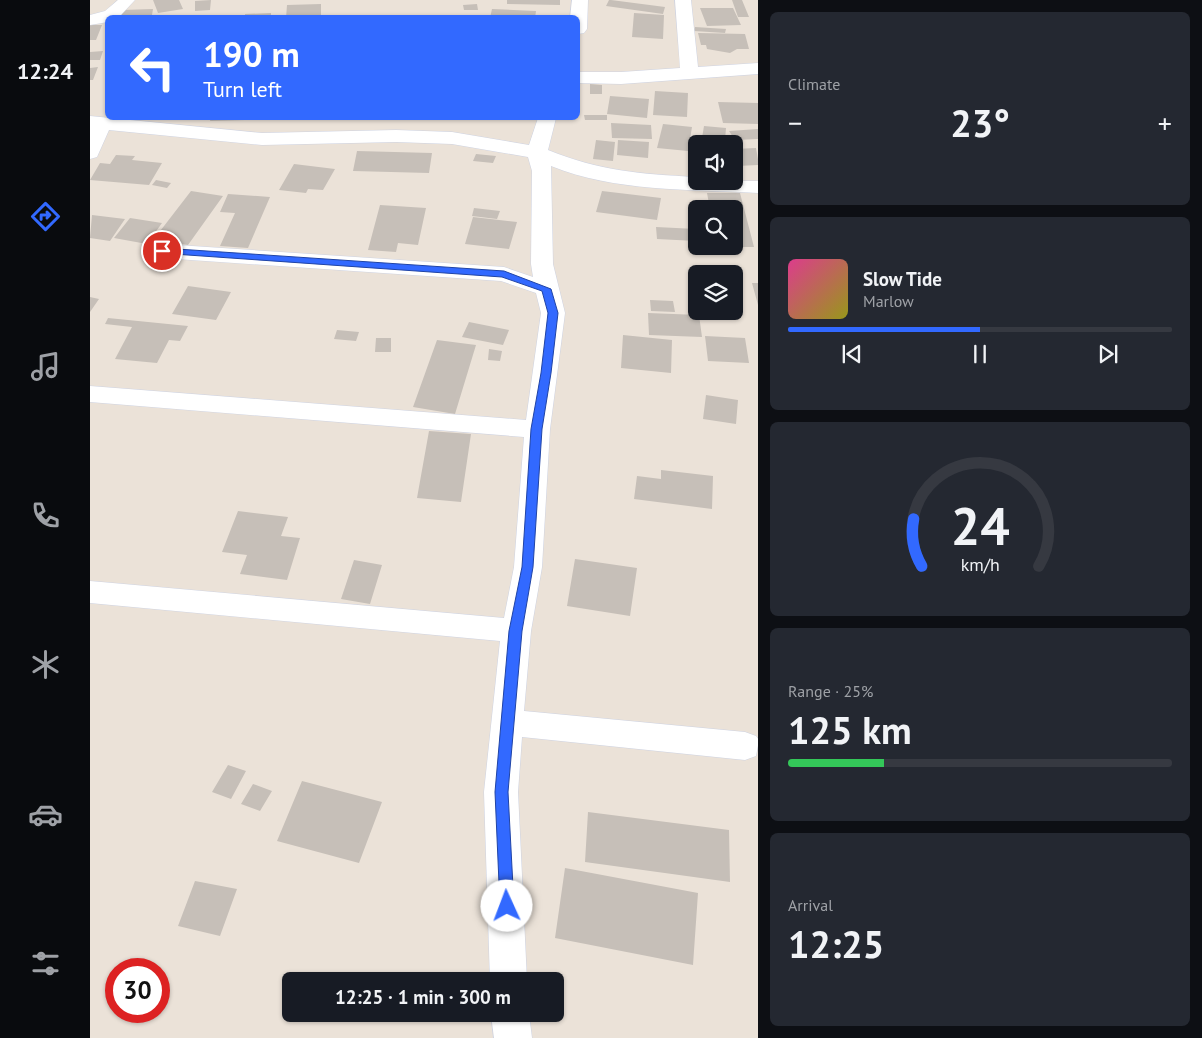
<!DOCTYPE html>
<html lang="en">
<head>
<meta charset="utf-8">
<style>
	:root { --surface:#171b24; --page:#242831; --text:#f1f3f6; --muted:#9ea1a6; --line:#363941; --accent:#3269ff }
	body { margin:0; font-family:"PT Sans",sans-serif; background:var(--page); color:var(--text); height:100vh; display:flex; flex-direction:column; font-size:19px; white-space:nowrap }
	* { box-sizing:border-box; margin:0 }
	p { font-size:16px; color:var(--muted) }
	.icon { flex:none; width:28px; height:28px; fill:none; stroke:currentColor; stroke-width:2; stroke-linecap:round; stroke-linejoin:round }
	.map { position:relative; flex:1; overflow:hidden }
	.side { display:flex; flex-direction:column; gap:12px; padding:12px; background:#0d0f14; width:444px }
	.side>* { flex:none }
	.guide { position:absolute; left:15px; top:15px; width:475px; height:105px; border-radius:8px; box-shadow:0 1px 4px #0004; background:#3269ff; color:#fff; overflow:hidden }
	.tools { position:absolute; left:598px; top:135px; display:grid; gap:10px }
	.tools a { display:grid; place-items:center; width:55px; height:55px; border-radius:8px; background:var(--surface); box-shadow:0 1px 4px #0004; font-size:25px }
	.speed { position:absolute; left:15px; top:958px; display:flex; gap:10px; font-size:25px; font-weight:700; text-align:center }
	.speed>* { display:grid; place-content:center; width:65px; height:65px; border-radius:50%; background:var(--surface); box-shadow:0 1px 4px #0004; line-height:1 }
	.speed .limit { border:8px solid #d22; background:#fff; color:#111 }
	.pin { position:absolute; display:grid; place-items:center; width:42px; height:42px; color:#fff; margin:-21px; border:2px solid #fff; border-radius:50%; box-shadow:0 1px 5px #0007 }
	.me { position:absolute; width:55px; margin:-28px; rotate:358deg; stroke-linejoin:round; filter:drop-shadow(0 0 4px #0008) }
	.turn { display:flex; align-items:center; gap:18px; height:105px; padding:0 15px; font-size:22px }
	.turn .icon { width:65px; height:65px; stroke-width:2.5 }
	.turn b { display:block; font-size:35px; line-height:42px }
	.big { font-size:38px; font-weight:600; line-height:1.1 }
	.side .tile { flex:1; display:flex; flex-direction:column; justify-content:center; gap:8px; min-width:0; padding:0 18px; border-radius:8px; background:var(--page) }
	.side .dial { align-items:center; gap:0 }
	.dial svg { height:130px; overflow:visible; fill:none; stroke:var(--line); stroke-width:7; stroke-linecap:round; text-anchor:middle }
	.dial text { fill:var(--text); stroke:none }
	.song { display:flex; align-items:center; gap:15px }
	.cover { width:60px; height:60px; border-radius:8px; background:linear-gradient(135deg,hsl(330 70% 55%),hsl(60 70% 35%)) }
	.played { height:5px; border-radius:2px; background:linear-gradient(90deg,var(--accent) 50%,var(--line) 50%) }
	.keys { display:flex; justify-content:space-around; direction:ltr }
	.heat { display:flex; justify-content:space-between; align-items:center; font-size:28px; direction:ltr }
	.charge { height:8px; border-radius:4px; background:linear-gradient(90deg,#34c759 25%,var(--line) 0) }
	.trip { position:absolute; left:192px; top:972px; width:282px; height:50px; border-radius:8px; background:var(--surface); box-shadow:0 1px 4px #0004; font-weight:600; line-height:50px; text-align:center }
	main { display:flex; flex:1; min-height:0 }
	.menu { display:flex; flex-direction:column; width:90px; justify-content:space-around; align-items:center; background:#090b0e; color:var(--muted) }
	.menu .icon { width:35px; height:35px }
	.menu .on { color:var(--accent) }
	.menu b { font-size:22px; color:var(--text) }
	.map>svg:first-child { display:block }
	.building { fill:#c6bfb8 }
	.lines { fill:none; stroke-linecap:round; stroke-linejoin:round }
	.minor-casing { stroke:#ced3e2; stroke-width:1 }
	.minor { fill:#fff; fill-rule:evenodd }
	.route { fill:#3269ff; stroke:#2044a6 }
</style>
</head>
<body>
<main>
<nav class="menu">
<b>12:24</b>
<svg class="icon on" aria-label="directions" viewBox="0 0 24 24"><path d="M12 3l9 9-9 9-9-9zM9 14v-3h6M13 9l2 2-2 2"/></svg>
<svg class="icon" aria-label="music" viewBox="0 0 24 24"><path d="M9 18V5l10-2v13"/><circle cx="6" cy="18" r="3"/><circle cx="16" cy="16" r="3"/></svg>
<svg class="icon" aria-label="phone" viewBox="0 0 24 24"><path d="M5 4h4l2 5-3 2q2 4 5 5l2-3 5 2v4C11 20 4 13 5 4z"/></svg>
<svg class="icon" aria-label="climate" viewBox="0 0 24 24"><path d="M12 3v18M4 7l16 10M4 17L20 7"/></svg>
<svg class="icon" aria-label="car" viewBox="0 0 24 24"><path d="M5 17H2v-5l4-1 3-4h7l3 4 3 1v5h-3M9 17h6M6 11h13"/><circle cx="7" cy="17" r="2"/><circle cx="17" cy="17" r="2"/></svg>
<svg class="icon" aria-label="filters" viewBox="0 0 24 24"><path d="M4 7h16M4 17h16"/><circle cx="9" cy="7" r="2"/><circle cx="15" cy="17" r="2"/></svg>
</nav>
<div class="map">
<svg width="669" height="1038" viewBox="0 0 669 1038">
	<rect width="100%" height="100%" fill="#ebe2d8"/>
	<path class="building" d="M63,0h26l4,9 -25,4z
		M121,0l-1,10 -15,1v-10z
		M417,0h53v5l-53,-1z
		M519,0h2l54,7 -2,7 -57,-8z
		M642,0h10l7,17h-11z
		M231,4v14h-35l1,-13z
		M387,4l1,6h-14l-1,-5z
		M610,8h33l8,17 -34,1z
		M63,9l-1,6 -30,2v-7z
		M402,9l44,2 -1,7h-45z
		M181,13v5h-26v-4z
		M544,13l30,2 -1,24 -31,-2z
		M0,25h12l-6,15h-6z
		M605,27l31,2 -1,4 -31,-2z
		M608,33l47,1 4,15h-12l-7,4 -23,-4 -1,-4h-5z
		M13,51l-3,9h-10v-8z
		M8,67l-5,13h-3v-12z
		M500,84l12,1v9h-12z
		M565,91l33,2 -1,24 -34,-2z
		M520,96l39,3 -2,19 -40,-4z
		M628,102l41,1v21l-36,-1z
		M494,115h23v5h-22z
		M121,118h34v2l-35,1z
		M521,123l40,2 1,14 -40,-1z
		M573,124l29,3 -4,24 -31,-3z
		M614,126l22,2 -1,12 -23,-2z
		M669,129v10l-24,1 -6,-9z
		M506,140l19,2 -2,19 -20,-2z
		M528,140l31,2 -1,16 -31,-3z
		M666,148l3,17 -22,1 -3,-7v-10z
		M267,151l75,2 -3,20 -76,-2z
		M386,154l20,2 -3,7 -20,-2z
		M26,155l19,1 -3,4 30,3 -13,22 -59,-5 10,-17 10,1z
		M204,164l41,5 -12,21 -15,-1 -2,4 -27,-3z
		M66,180l15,3 -4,5 -15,-3z
		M101,191l32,5 -35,49 -34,-6z
		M512,191l59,7 -4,22 -61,-8z
		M617,193h33l14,54h-20v-38h-24z
		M138,194l42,3 -22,51 -28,-2 15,-33 -15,-1z
		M290,205l46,3 -8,37 -20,-2 -2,9 -28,-2z
		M384,208l26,3 -3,8 -25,-3z
		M2,215l33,4 -15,22 -20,-3z
		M383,217l44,5 -8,27 -44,-5z
		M40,218l32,5 -15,21 -33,-6z
		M566,227l40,2v12l-39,-2z
		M662,283h7v22h-1z
		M98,286l43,6 -15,28 -44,-6z
		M0,297l9,2 -9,13z
		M560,300l23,1 2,11 -24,-1z
		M558,313l51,2 3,22 -53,-2z
		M18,318l80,8 -8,15 -11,-1 -12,23 -42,-4 17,-32 -27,-3z
		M379,322l40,8 -6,15 -41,-8z
		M247,330l22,2 -3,9 -22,-2z
		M533,335l49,5 -1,33 -50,-5z
		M615,336l40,2 4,25 -41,-2z
		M286,338h15v14h-16z
		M347,340l39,5 -21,69 -42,-7z
		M399,349l13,2 -2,10 -12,-1z
		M616,395l32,5 -2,24 -33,-5z
		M339,431l42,3 -10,68 -44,-4z
		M571,470l52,6 -1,33 -78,-10 3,-23 24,3z
		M148,511l50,6 -7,19 19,2 -13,42 -47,-6 7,-19 -25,-3z
		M485,559l62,9 -7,48 -63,-10z
		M264,560l28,5 -12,39 -29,-5z
		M138,765l18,6 -15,28 -19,-7z
		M212,781l80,21 -23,61 -82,-22z
		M163,784l19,7 -12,20 -19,-7z
		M498,812l141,18 1,52 -145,-20z
		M475,868l133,25 -5,72 -138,-27z
		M105,881l42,8 -17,47 -42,-10z"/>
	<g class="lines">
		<defs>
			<path id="minor" d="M28,0h17l-17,18h-10v4l-18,3v-10l15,-4z
				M482,0h16l-1,29 -3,4 -6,1v-16h-8z
				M585,0h16l7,67 61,-4v11l-138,10 -43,-1v-11h43l59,-4z
				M0,116l172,17 134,-3 56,2 77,13 9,-27h18l-8,32c52,21 92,24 148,27v4h63v12c-70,-4 -144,-1 -208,-27l2,98 12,49 -15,116 -8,138 -11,64 -7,80 221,21 11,4 3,4 -3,16 -11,4 -223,-23 -4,55 9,189h-37l-6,-189 16,-151 -410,-38v-22l414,37 10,-51 10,-130 -434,-35v-16l436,34 15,-107 -5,-20 -35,-12 -339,-23 -8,-2 -3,-5 3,-5 8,-2 342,23 29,10 -2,-13 1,-93 -4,-14 -76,-13 -56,-2 -134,3 -153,-15 -12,27 -7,2z
				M401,1014h38l3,24h-38z"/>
		</defs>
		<use href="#minor" class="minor-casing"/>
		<use href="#minor" class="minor"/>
	</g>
	<path class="route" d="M72,248l342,23 47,18 7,24 -7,60 -9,56 -9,138 -11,64 -14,161 6,114 -2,4 -5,2 -5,-2 -2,-4 -5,-114 14,-161 13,-64 9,-138 10,-56 7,-60 -6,-22 -40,-14 -343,-24v-4z"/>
</svg>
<div class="tools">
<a><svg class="icon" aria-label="sound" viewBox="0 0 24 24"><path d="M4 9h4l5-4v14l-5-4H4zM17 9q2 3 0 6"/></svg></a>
<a><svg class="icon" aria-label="search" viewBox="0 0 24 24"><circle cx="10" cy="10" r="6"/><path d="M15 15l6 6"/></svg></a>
<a><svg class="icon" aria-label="layers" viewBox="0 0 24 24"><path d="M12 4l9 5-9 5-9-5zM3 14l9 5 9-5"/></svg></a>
</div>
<div class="speed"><div class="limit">30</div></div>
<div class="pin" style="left:72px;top:251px;background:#d93025"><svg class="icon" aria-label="arrive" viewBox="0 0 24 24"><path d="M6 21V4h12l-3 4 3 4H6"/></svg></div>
<svg class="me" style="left:417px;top:906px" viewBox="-20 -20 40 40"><circle r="19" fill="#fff"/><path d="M0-13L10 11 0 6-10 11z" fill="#3269ff"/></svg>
<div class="trip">12:25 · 1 min · 300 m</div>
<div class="guide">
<div class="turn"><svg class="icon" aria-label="left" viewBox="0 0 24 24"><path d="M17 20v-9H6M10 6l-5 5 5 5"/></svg><div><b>190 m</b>Turn left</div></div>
</div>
</div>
<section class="side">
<div class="tile"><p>Climate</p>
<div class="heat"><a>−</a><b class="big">23°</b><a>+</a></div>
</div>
<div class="tile">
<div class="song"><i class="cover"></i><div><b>Slow Tide</b><p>Marlow</p></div></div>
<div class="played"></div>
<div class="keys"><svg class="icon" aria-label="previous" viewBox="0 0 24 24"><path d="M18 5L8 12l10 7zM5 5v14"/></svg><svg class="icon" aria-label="pause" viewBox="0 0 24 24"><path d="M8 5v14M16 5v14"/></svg><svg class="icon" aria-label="next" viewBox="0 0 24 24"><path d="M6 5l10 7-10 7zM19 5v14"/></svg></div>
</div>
<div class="tile dial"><svg viewBox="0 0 100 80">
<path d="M14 69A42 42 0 1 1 86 69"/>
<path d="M14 69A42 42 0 0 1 9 40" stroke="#3269ff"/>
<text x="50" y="56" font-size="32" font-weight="700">24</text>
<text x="50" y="72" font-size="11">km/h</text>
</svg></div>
<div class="tile"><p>Range · 25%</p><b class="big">125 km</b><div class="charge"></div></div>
<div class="tile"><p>Arrival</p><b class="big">12:25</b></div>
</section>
</main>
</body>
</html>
